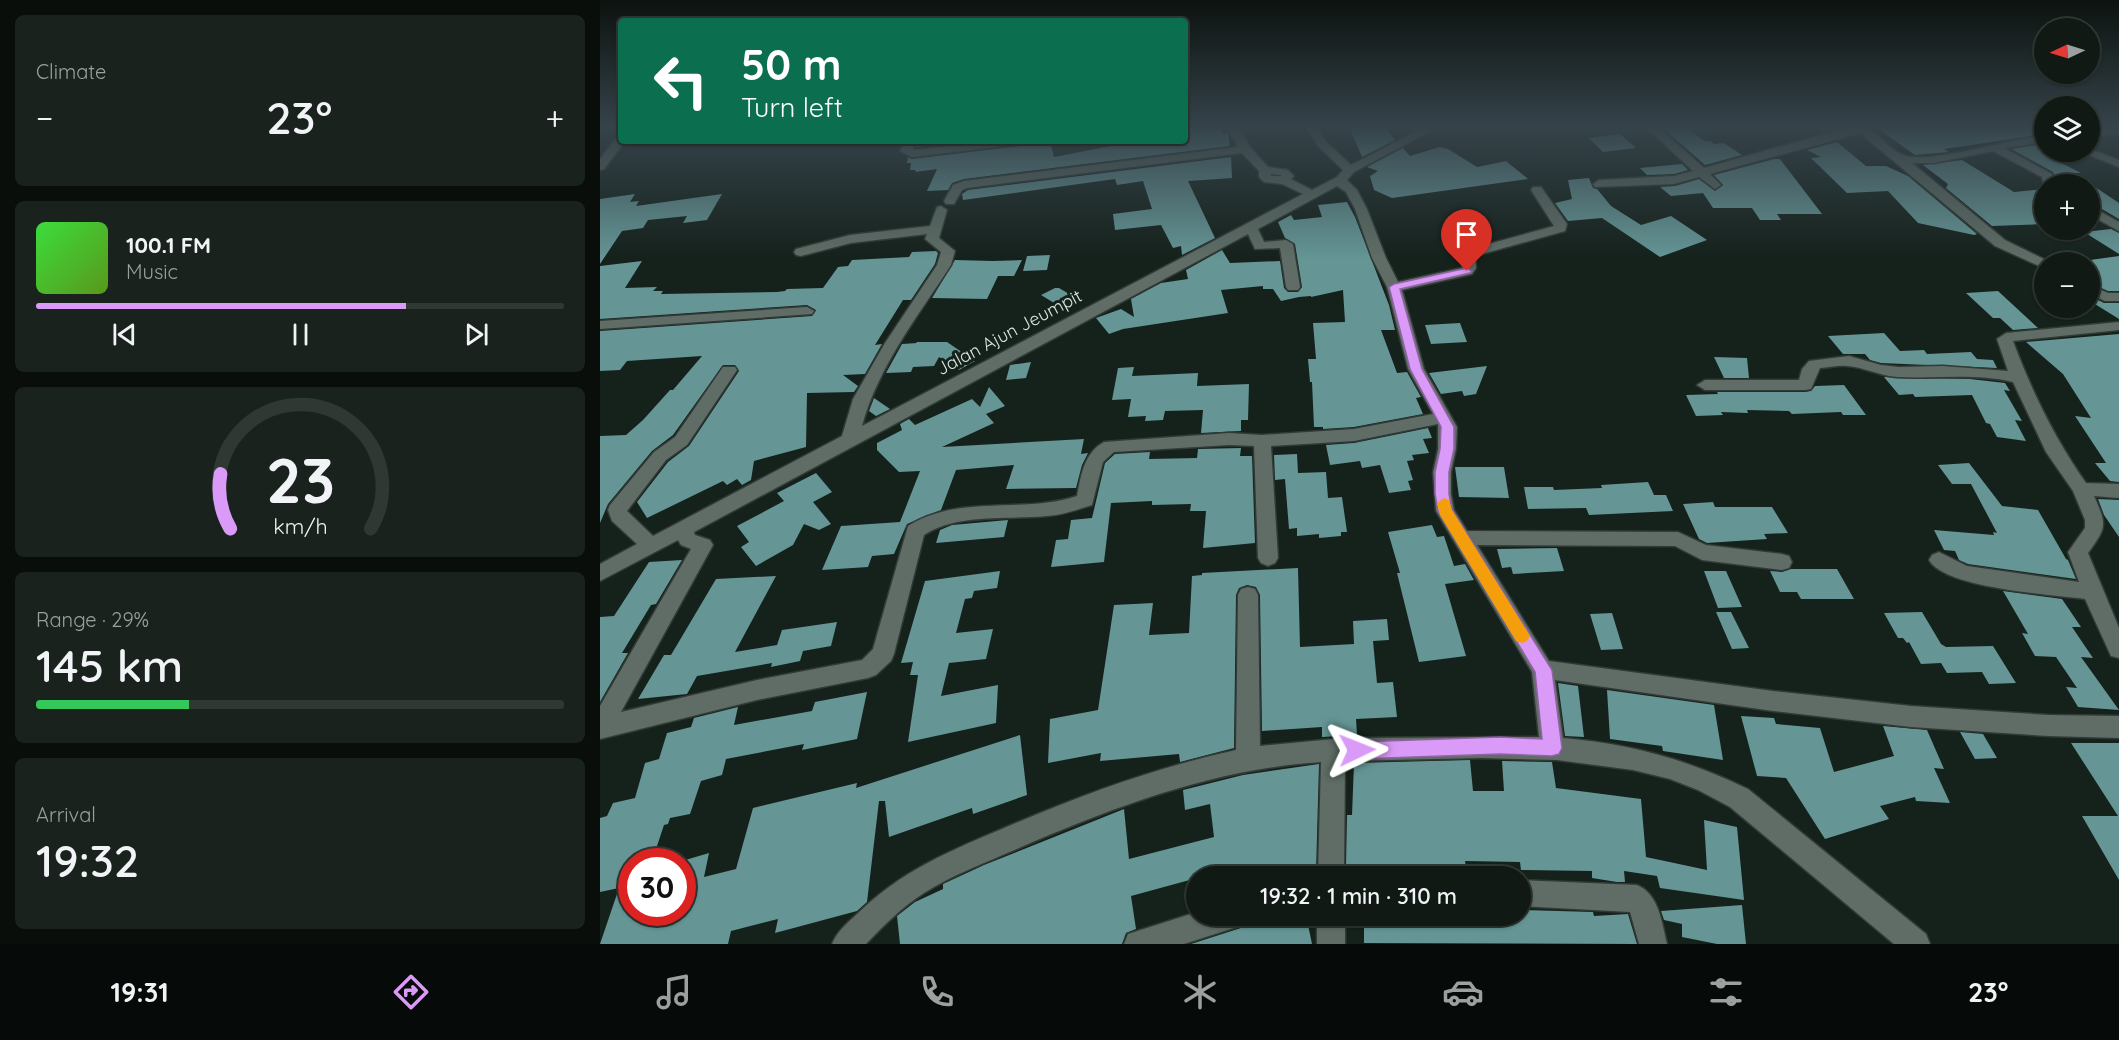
<!DOCTYPE html>
<html lang="en">
<head>
<meta charset="utf-8">
<style>
	:root { --surface:#101914; --page:#19221d; --text:#f1f3f6; --muted:#9ca0a0; --line:#303834; --accent:#da9af7 }
	body { margin:0; font-family:Quicksand,sans-serif; background:var(--page); color:var(--text); height:100vh; display:flex; flex-direction:column; font-size:22px; white-space:nowrap }
	* { box-sizing:border-box; margin:0 }
	p { font-size:20px; color:var(--muted) }
	.icon { flex:none; width:33px; height:33px; fill:none; stroke:currentColor; stroke-width:2; stroke-linecap:round; stroke-linejoin:round }
	.map { position:relative; flex:1; overflow:hidden }
	.details { display:flex; flex-direction:column; gap:15px; padding:15px; background:#090e0b; width:600px }
	.details>* { flex:none }
	.hud { position:absolute; left:18px; top:18px; width:570px; height:126px; border-radius:6px; box-shadow:0 2px 4px #0004,0 0 0 2px var(--line); background:#0b6e4f; color:#fff; overflow:hidden }
	.needle { width:39px; rotate:266deg }
	.fabs { position:absolute; left:1434px; top:18px; display:grid; gap:12px }
	.fabs a { display:grid; place-items:center; width:66px; height:66px; border-radius:50%; background:var(--surface); box-shadow:0 2px 4px #0004,0 0 0 2px var(--line); font-size:30px }
	.speed { position:absolute; left:18px; top:848px; display:flex; gap:12px; font-size:30px; font-weight:700; text-align:center }
	.speed>* { display:grid; place-content:center; width:78px; height:78px; border-radius:50%; background:var(--surface); box-shadow:0 2px 4px #0004,0 0 0 2px var(--line); line-height:1 }
	.speed .limit { border:9px solid #d22; background:#fff; color:#111 }
	.pin { position:absolute; display:grid; place-items:center; width:51px; height:51px; color:#fff; margin:-62px -26px; border-radius:50% 50% 50% 0; rotate:-45deg; box-shadow:0 0 6px #0007 }
	.pin .icon { rotate:45deg }
	.me { position:absolute; width:66px; margin:-33px; rotate:88deg; stroke-linejoin:round; filter:drop-shadow(0 0 4px #0008) }
	.turn { display:flex; align-items:center; gap:21px; height:126px; padding:0 24px; font-size:27px }
	.turn .icon { width:78px; height:78px; stroke-width:2.5 }
	.turn b { display:block; font-size:42px; line-height:51px }
	.big { font-size:45px; font-weight:600; line-height:1.1 }
	.details .card { flex:1; display:flex; flex-direction:column; justify-content:center; gap:9px; min-width:0; padding:0 21px; border-radius:9px; background:var(--page) }
	.details .dial { align-items:center; gap:0 }
	.dial svg { height:156px; overflow:visible; fill:none; stroke:var(--line); stroke-width:7; stroke-linecap:round; text-anchor:middle }
	.dial text { fill:var(--text); stroke:none }
	.song { display:flex; align-items:center; gap:18px }
	.cover { width:72px; height:72px; border-radius:9px; background:linear-gradient(135deg,hsl(120 70% 55%),hsl(90 70% 35%)) }
	.played { height:6px; border-radius:3px; background:linear-gradient(90deg,var(--accent) 70%,var(--line) 70%) }
	.keys { display:flex; justify-content:space-around; direction:ltr }
	.heat { display:flex; justify-content:space-between; align-items:center; font-size:33px; direction:ltr }
	.charge { height:9px; border-radius:4px; background:linear-gradient(90deg,#34c759 29%,var(--line) 0) }
	.trip { position:absolute; left:586px; top:866px; width:345px; height:60px; border-radius:30px; background:var(--surface); box-shadow:0 2px 4px #0004,0 0 0 2px var(--line); font-weight:600; line-height:60px; text-align:center }
	.menu { display:flex; height:96px; justify-content:space-around; align-items:center; background:#060a08; color:var(--muted) }
	.menu .icon { width:42px; height:42px }
	.menu .selected { color:var(--accent) }
	.menu b { font-size:27px; color:var(--text) }
	main { display:flex; flex:1; min-height:0 }
	.map>svg:first-child { display:block }
	.building { fill:#659595 }
	.lines { fill:none; stroke-linecap:round; stroke-linejoin:round }
	.minor-casing { stroke:#323a36; stroke-width:3 }
	.minor { fill:#5f6d66; fill-rule:evenodd }
	.route { fill:#da9af7; stroke:#8e64a1; stroke-width:1.5 }
	.slow { fill:#f59e0b }
	.labels { text-anchor:middle; dominant-baseline:central; stroke-width:6; stroke-linejoin:round; paint-order:stroke }
	.street-label { font-size:18px; fill:#dde5e1; stroke:#15211b }
</style>
</head>
<body>
<main>
<section class="details">
<div class="card"><p>Climate</p>
<div class="heat"><a>−</a><b class="big">23°</b><a>+</a></div>
</div>
<div class="card">
<div class="song"><i class="cover"></i><div><b>100.1 FM</b><p>Music</p></div></div>
<div class="played"></div>
<div class="keys"><svg class="icon" aria-label="previous" viewBox="0 0 24 24"><path d="M18 5L8 12l10 7zM5 5v14"/></svg><svg class="icon" aria-label="pause" viewBox="0 0 24 24"><path d="M8 5v14M16 5v14"/></svg><svg class="icon" aria-label="next" viewBox="0 0 24 24"><path d="M6 5l10 7-10 7zM19 5v14"/></svg></div>
</div>
<div class="card dial"><svg viewBox="0 0 100 80">
<path d="M14 69A42 42 0 1 1 86 69"/>
<path d="M14 69A42 42 0 0 1 9 41" stroke="#da9af7"/>
<text x="50" y="56" font-size="32" font-weight="700">23</text>
<text x="50" y="72" font-size="11">km/h</text>
</svg></div>
<div class="card"><p>Range · 29%</p><b class="big">145 km</b><div class="charge"></div></div>
<div class="card"><p>Arrival</p><b class="big">19:32</b></div>
</section>
<div class="map">
<svg width="1519" height="944" viewBox="0 0 1519 944">
	<rect width="100%" height="100%" fill="#15211b"/>
	<path class="building" d="M585,126h34l4,8 5,-1 2,13 -266,33 -12,4 -4,7 -21,1 10,-22 -22,3 1,-2h-6l1,-7h-4l1,-6 4,2 108,-13 7,-5h23l4,16 62,-12v-4h69z
		M749,126h35l11,14 -33,17z
		M1085,126l19,15h6l4,3 10,-1 18,12 -37,10 -42,-37z
		M1298,126h146v8l-100,15 5,3 -34,3 -38,-27z
		M1020,134l16,14 -33,4 -14,-14z
		M316,141h57l-57,6z
		M1237,142l29,24h20l22,10 69,58 -3,1 -56,-12 -30,-32 -41,2 -36,-35 10,-1 -14,-7z
		M1444,144v10l37,19h-7l45,30v16l-29,-17v-18h-29l-5,-3 -3,-9 -42,-23z
		M840,147l8,2 29,18 29,-6 22,18 -136,19 -18,-8 -4,-14 8,-5 -11,-4 36,-19 7,8z
		M631,157l1,21 -44,3 27,57 -33,17 -1,-9 -8,2 -12,-23 -46,5 -2,-16 39,-5 -9,-28 -26,4 -2,-6 -152,21 -1,-6 6,-4z
		M1174,159h6l42,55h-45l4,6h-21l-8,-12h-39l-10,-15 -32,3 -11,-9 15,-1 24,-7 16,12 8,-6 -9,-10z
		M1362,160l52,32 30,-3v35l-52,2 -46,-38 2,-4 -25,-19z
		M1082,164l6,6 -14,4 -27,1 -7,-7z
		M989,178l4,10 4,1 14,17 30,19 30,-9 36,24 -47,17 -58,-39 -34,3 -13,-18 17,-4 -4,-19z
		M35,194l-5,8 9,-1 -3,5 86,-12 -15,26 -24,3 4,-7 -39,4 -5,8 -21,3 -22,33v-65z
		M747,202l8,15 34,88 6,25h-14l16,43 10,-1 14,25 -5,1 7,16 -69,13 -31,2v-2h-9l-2,-45h-2l-2,-23h8l-3,-36 32,-1 -2,-32 -32,7v-1l-12,1 -18,4 -8,-12h-10v-3l-42,4 7,23 -105,16 -14,5 -13,-16 25,-9 13,8 -3,-18 30,-16 27,-4 -2,-9 36,-20 8,13 50,-2 4,27 4,4h10l4,-5 -7,-43 -10,-6 -7,-16 13,-7 3,5 28,-3 -4,-12z
		M1511,229l8,4v21l-35,-22z
		M336,251l2,2 -3,11 -24,36h-8l-28,45 7,-1 -17,30 -22,1 15,11 -4,6 -47,1 -1,54 -52,14 -3,19 -9,5 -5,-6 -10,6 -4,-4 -76,37 -10,-16 31,-40 21,-16 50,-75 -4,-6h-12l-50,70 -21,16 -44,53 -8,19v-87l26,-1 17,-15 27,-30h3l29,-34 -75,5 -7,9 -20,1v-40l212,-15 4,-6 -9,-5 -207,14v-53l42,-5 -17,27 32,-1 -4,4h10l-2,3 116,-2 8,-1 2,-2 36,-1 15,-21 10,-1 4,-6 57,-3 3,-5z
		M450,255l-3,15 -24,1 4,-15z
		M1519,256v35h-11l-18,-8v-23z
		M355,260l38,1 29,-1 -8,16h-16l-11,23 -55,-1z
		M455,288h4l17,10 -17,8 -18,-11z
		M1398,291l40,37 -25,2 -13,-12h-7l-27,-25z
		M1490,296l14,7h15v16l-29,-18z
		M860,323l7,19 -36,2 -6,-19z
		M1284,333l16,18 24,-1 3,4 44,-2 6,7 16,1 4,8 -116,-5 -11,-3 -5,-6h-22l-15,-18z
		M1519,334v148l-9,-1 -15,-18h11l-31,-47 16,2 -28,-44 -37,-32z
		M316,342h31l28,19 -16,9 -20,-13 -5,9 -21,1 -2,5 -25,1 16,-29 15,-1z
		M1114,357l33,1 2,20h-25z
		M431,362l-5,16 -20,2 4,-15z
		M887,366l-11,28 -12,2 -2,-5 -21,3 -12,-21z
		M534,367l-2,9 66,-3 -1,13 52,-2 -1,36h-7v11l-40,2 2,-23 -38,1 -2,9 -18,1 1,-5 -18,1 3,-18 -19,1 6,-32z
		M1284,377l86,2 35,4 5,8 -6,-1 18,31 -7,-1 11,21 -29,-4 -7,-13 -4,-1 -14,-28 -57,2 -2,-3 -14,1z
		M1244,385l22,30h-23l-2,-3 -49,2 -3,-3 -42,-1 1,3 -27,-1 2,3 -27,1 -10,-21 32,-1 -1,-2h88l6,-1 4,-5z
		M389,387l16,19 -19,8 8,9 -52,24 142,-8 -3,15 7,-1 -6,12 -6,23 -70,1 8,-24 -58,5 -15,40 -34,14 -13,30 -22,2 -4,11 -46,3 19,-44 59,-4 20,-51 -21,1 -22,-22v-7l25,-13 -2,-6 9,-5 6,6 57,-26 8,8z
		M274,398l16,11 -14,7 -7,-5z
		M828,428l4,10 -9,1 6,14 -17,2 2,5 -7,1 6,19 -5,1 3,9 -22,3 -9,-28 -18,3 -2,-7 -30,4 -4,-20 28,-2z
		M641,448l-1,8h12l3,87 -52,5 3,-37h-16l1,-7 -39,1v-4l-41,2 -7,59 -53,5 5,-27 12,-1 3,-19 21,-2 13,-55 10,-9 35,-2 -1,7 48,-1 1,-9z
		M697,454l1,19 28,-1 2,26 14,-1 5,35h-6v4l-22,2v-4l-22,2v-8l-8,1 -4,-50 -10,1 -1,-25z
		M1369,463l33,43 36,4 28,49 2,1 8,19 -108,-15 -9,-4 -4,-9 -11,-1 -10,-20 60,5 -1,-3 4,1 -26,-49h-19l-14,-19z
		M855,467h49l5,31 -50,-1z
		M216,473l16,19 -19,10 18,22 -12,6 -15,-6 -11,21 -37,21 -15,-19 8,-5 -12,-16 47,-25 -7,-8z
		M1048,482l6,13h12l7,16 -84,4 -3,-7 -58,1 -4,-22h29l1,3 48,-2 -1,-3z
		M1498,499l21,1v37l-15,-22z
		M1113,502l2,5h57l16,26 -24,1 3,5 -60,4 -8,-4 -16,-35z
		M408,520l-4,17 -68,6 4,-13 12,-5z
		M832,525l5,12 7,-1 10,30 11,-2 9,16 -29,4 21,72 -47,6 -22,-89h3l-12,-41z
		M957,548l7,23 -51,3 -2,-7 -9,1 -5,-19z
		M82,560l-26,44 -5,1 -29,48h6l-28,49v-85l14,-1 35,-54z
		M698,568l2,79 54,-3 -1,-23 34,-2 2,21 -16,1 4,42 16,-1 4,35 -41,2 1,16 -35,2v-10l-60,4 -2,-136 -4,-8 -9,-2 -8,3 -3,7 -2,153 -54,14 -1,-8 -79,7 1,-8 -53,10 2,-44 48,-9 16,-105 39,-2 -4,32 40,-2 3,-57 10,-1v-2z
		M1191,569h46l17,30h-53l-4,-7h-17l-10,-21 12,1z
		M400,571l-3,17 -23,3 -2,7 -7,1 -9,34 37,-4 -7,30 -37,4 -8,33 57,-11 -2,38 -88,19 10,-67h-8l3,-13 -12,1 24,-82z
		M1104,571h22l16,36 -24,1z
		M176,576l-41,76 42,-7 5,-15 55,-8 -6,24 -28,5 -3,10 -29,6 1,-4 -75,13 -10,18 -49,5 26,-44h7l45,-76z
		M1403,591l59,8 19,28h-9l21,31 -12,-1 38,53 -41,-3 -12,-20 11,1 -21,-31 -21,-1 -13,-23 6,1z
		M1116,612h15l18,36 -17,1z
		M1322,612l19,32 5,3 47,-1 23,37 -27,1 -7,-12 -35,1 -6,-10 -20,1 -12,-22 -2,1 -4,-5h-5l-14,-25z
		M1012,613l11,36 -22,1 -11,-36z
		M958,683l20,3 6,51 -19,-1z
		M1007,690l107,15 9,55 -60,-9 -1,-5 -52,-7z
		M267,692l-10,47 -55,11 2,-6 -78,15 -4,16 -21,6 -11,33 -20,4 -2,6 -4,1 -12,36h-20v51h50v-51l27,-8 -5,24 32,-8 17,-61 104,-25 -1,5 164,-53 7,60 -54,19 -1,-6 -83,29 -4,-36h-6l-12,101 -10,9 -82,22 3,-14 -47,12 -3,13h-128l19,-56 -19,4v-74l7,-2 6,-13 22,-5 10,-35 14,-4 8,-26 24,-6 3,-9 44,-11 -4,18 78,-14 3,-9z
		M1141,716l33,2 2,6 44,4 14,44 60,-16 -11,-30 44,4 17,39 -10,-1 16,35 -34,-2 -1,-4 -35,9 9,13 -64,20 -39,-61 -29,-2z
		M1360,732l23,2 14,24 -22,1z
		M1471,743h48v137l-37,-64h36z
		M870,760l3,31h31l-2,-30 50,1 4,26 85,11 5,58 61,13 -3,-50 33,7 7,73 -84,-12 -3,-12 -33,-5 1,11h-8l-25,-4v-7l-71,-1 -1,-8 -55,-1 1,6 -120,-1 1,-51h5l2,-52z
		M719,764l-3,108 -38,4h-81v2l-66,18 5,33 -10,4 -4,11h-222l-3,-28 18,-14 28,-13v-5l41,-19 140,-56 5,50 85,-22 -4,-33 -25,6 -2,-20 60,-15z
		M1142,905l4,39h-29l-35,-7v-13l-18,-4 -3,-9z
		M923,910l70,2 1,4 34,-2 9,30 -273,-1v-28h160z
		M677,915h29l6,29h-121l53,-17 3,-6z"/>
	<g class="lines">
		<defs>
			<path id="minor" d="M627,126h11l12,21 18,20 20,3 6,6 -3,3 21,11 25,-13 6,-7 -25,-24 -13,-20h11l10,16 25,23 75,-39h14l-86,46 -7,8 10,10 10,19 19,49 12,24 64,-14 1,-17 91,-25 -23,-36 2,-3h8l26,37 -2,7 -90,25 1,12 -4,6 -70,16 22,79 33,58 -1,22 -5,23v22l3,16 13,21 211,1 28,13 76,9 7,2 3,6 -3,6 -7,2 -80,-10 -27,-14 -198,-1 72,116 224,30 138,15 138,9 70,1v22l-70,-2 -138,-9 -138,-16 -218,-31 8,58c68,6 123,21 185,51l178,145 4,10h-36l-164,-137 -32,-17 -28,-11 -37,-9 -76,-10 -76,-2 -136,3 -1,115h-26l3,-114c-106,7 -205,44 -302,86 -32,14 -65,26 -95,45 -22,14 -40,32 -58,51h-34c5,-12 13,-19 23,-28 46,-46 97,-66 156,-91 73,-31 147,-58 225,-75l2,-155 3,-6 7,-2 7,2 3,6 2,151 85,-8 194,-1 -7,-65 -96,-161 -3,-39 5,-23v-25l-84,17 -83,5 7,112 -3,5 -7,3 -7,-3 -3,-5 -4,-112 -25,-1 -115,7 -11,10 -11,43c-16,5 -29,10 -45,11 -39,4 -90,-3 -123,19l-30,119 -3,7 -15,14 -8,3 -111,22 -157,39v-33l91,-157 -10,-4 -3,-5 -78,41v-17l37,-20 -25,-23 -4,-11 2,-5 44,-53 21,-15 48,-70h12l2,3 -50,75 -21,15 -39,51 26,25 189,-100 11,-37 32,-56 52,-78 4,-13 -16,-13 2,-5 -76,9 -50,13 -5,-1 -2,-3 2,-3 54,-14 80,-9 7,-19 4,-1 6,4 -8,28 16,13 -4,14c-33,51 -73,102 -89,161l441,-232 -21,-10 -18,-2 -5,-5v-6l-17,-18 -275,35 -5,2 -8,14h-8l-2,-3 9,-16 11,-4 274,-34zM671,174l10,1v1h-10zM737,186l9,6 9,17 17,49 15,29 21,82 25,45 -79,15 -92,6 -33,-2 -125,9c-20,11 -23,33 -27,54 -54,18 -119,-2 -169,30l-35,123 -11,11 -105,20 -136,32 92,-167 -3,-5 -15,-5 -1,-3 554,-298 7,15 25,-1 6,39 2,3h10l2,-3 -7,-43 -7,-4 -22,2 -6,-13z
				M1045,126h12l47,42 149,-42c25,0 30,21 50,29 25,10 109,-17 141,-19v6l-40,6 48,26 2,10h-10v3l-2,-10 -49,-26 -59,12h-22l93,77 45,22h-6v5l-5,-1 -44,-20 -135,-113 -150,41 11,11 -6,4 -16,-12 -25,7 -79,3 -2,-3 6,-4 75,-4 19,-5z
				M1519,128v6l-29,3v-6z
				M21,136v5h4l-21,28 -4,1v-11l17,-22z
				M304,141h10v9l79,-9h32l-5,3 -108,13 -12,-6z
				M1490,149l29,11v7l-37,-15h8z
				M1490,206l29,16v9l-29,-16z
				M1490,285l18,8h11v8h-14l-15,-7z
				M207,307l7,4 -2,3 -212,15v-8z
				M1519,322v8l-106,11c19,51 42,98 73,142l33,1v14l-25,-2c13,29 13,31 -6,57l31,75v30l-8,-2 -26,-57c-32,-4 -141,-11 -156,-39l3,-5 7,-3 28,14 112,16 -11,-30 17,-24v-8l-12,-29 -27,-39 -33,-70c-38,-9 -77,-3 -116,-5 -17,-1 -33,-10 -50,-11 -9,-1 -19,2 -27,2l-9,21 -6,1h-100l-8,-5 8,-5h94l3,-11 7,-8 40,-5 32,9 18,2 44,-1 65,5 -11,-32 9,-6z
				M921,880l116,5c22,9 25,38 30,59h-28l-9,-32 -109,-6z
				M597,912v3h50l-4,10 -59,19h-60l4,-10z
				M717,915h28v29h-28z"/>
		</defs>
		<use href="#minor" class="minor-casing"/>
		<use href="#minor" class="minor"/>
	</g>
	<linearGradient id="sky" x2="0" y2="1"><stop stop-color="#0c120f"/><stop offset="0.49" stop-color="#35434a"/><stop offset="1" stop-color="#35434a" stop-opacity="0"/></linearGradient>
	<rect width="1519" height="259" fill="url(#sky)"/>
	<path class="route" d="M867,268l5,3 -2,2 -70,16 22,80 32,58v22l-5,23v22l3,16 100,160 10,78 -3,6 -7,2 -52,-2 -143,5 -7,-3 -2,-6 2,-6 7,-2 143,-5 42,2 -7,-67 -97,-161 -3,-17v-22l5,-23 1,-22 -31,-58 -21,-82 5,-3z"/>
	<path class="slow" d="M844,498l5,2 3,10 75,121 3,5 -3,5 -5,2 -6,-2 -76,-126 -3,-12z"/>
	<g class="labels">
		<g class="street-label">
			<text transform="translate(409 332) rotate(-28)">Jalan Ajun Jeumpit</text>
		</g>
	</g>
</svg>
<div class="fabs">
<a><svg class="needle" viewBox="-14 -14 28 28"><path d="M0-13l5 13h-10z" fill="#e53935"/><path d="M0 13l5-13h-10z" fill="#9ca0a0"/></svg></a>
<a><svg class="icon" aria-label="layers" viewBox="0 0 24 24"><path d="M12 4l9 5-9 5-9-5zM3 14l9 5 9-5"/></svg></a>
<a>+</a>
<a>−</a>
</div>
<div class="speed"><div class="limit">30</div></div>
<div class="pin" style="left:867px;top:271px;background:#d93025"><svg class="icon" aria-label="arrive" viewBox="0 0 24 24"><path d="M6 21V4h12l-3 4 3 4H6"/></svg></div>
<svg class="me" style="left:757px;top:750px" viewBox="-20 -20 40 40"><path d="M0-17L14 15 0 8-14 15z" fill="#da9af7" stroke="#fff" stroke-width="4"/></svg>
<div class="trip">19:32 · 1 min · 310 m</div>
<div class="hud">
<div class="turn"><svg class="icon" aria-label="left" viewBox="0 0 24 24"><path d="M17 20v-9H6M10 6l-5 5 5 5"/></svg><div><b>50 m</b>Turn left</div></div>
</div>
</div>
</main>
<nav class="menu">
<b>19:31</b>
<svg class="icon selected" aria-label="directions" viewBox="0 0 24 24"><path d="M12 3l9 9-9 9-9-9zM9 14v-3h6M13 9l2 2-2 2"/></svg>
<svg class="icon" aria-label="music" viewBox="0 0 24 24"><path d="M9 18V5l10-2v13"/><circle cx="6" cy="18" r="3"/><circle cx="16" cy="16" r="3"/></svg>
<svg class="icon" aria-label="phone" viewBox="0 0 24 24"><path d="M5 4h4l2 5-3 2q2 4 5 5l2-3 5 2v4C11 20 4 13 5 4z"/></svg>
<svg class="icon" aria-label="climate" viewBox="0 0 24 24"><path d="M12 3v18M4 7l16 10M4 17L20 7"/></svg>
<svg class="icon" aria-label="car" viewBox="0 0 24 24"><path d="M5 17H2v-5l4-1 3-4h7l3 4 3 1v5h-3M9 17h6M6 11h13"/><circle cx="7" cy="17" r="2"/><circle cx="17" cy="17" r="2"/></svg>
<svg class="icon" aria-label="filters" viewBox="0 0 24 24"><path d="M4 7h16M4 17h16"/><circle cx="9" cy="7" r="2"/><circle cx="15" cy="17" r="2"/></svg>
<b>23°</b>
</nav>
</body>
</html>
